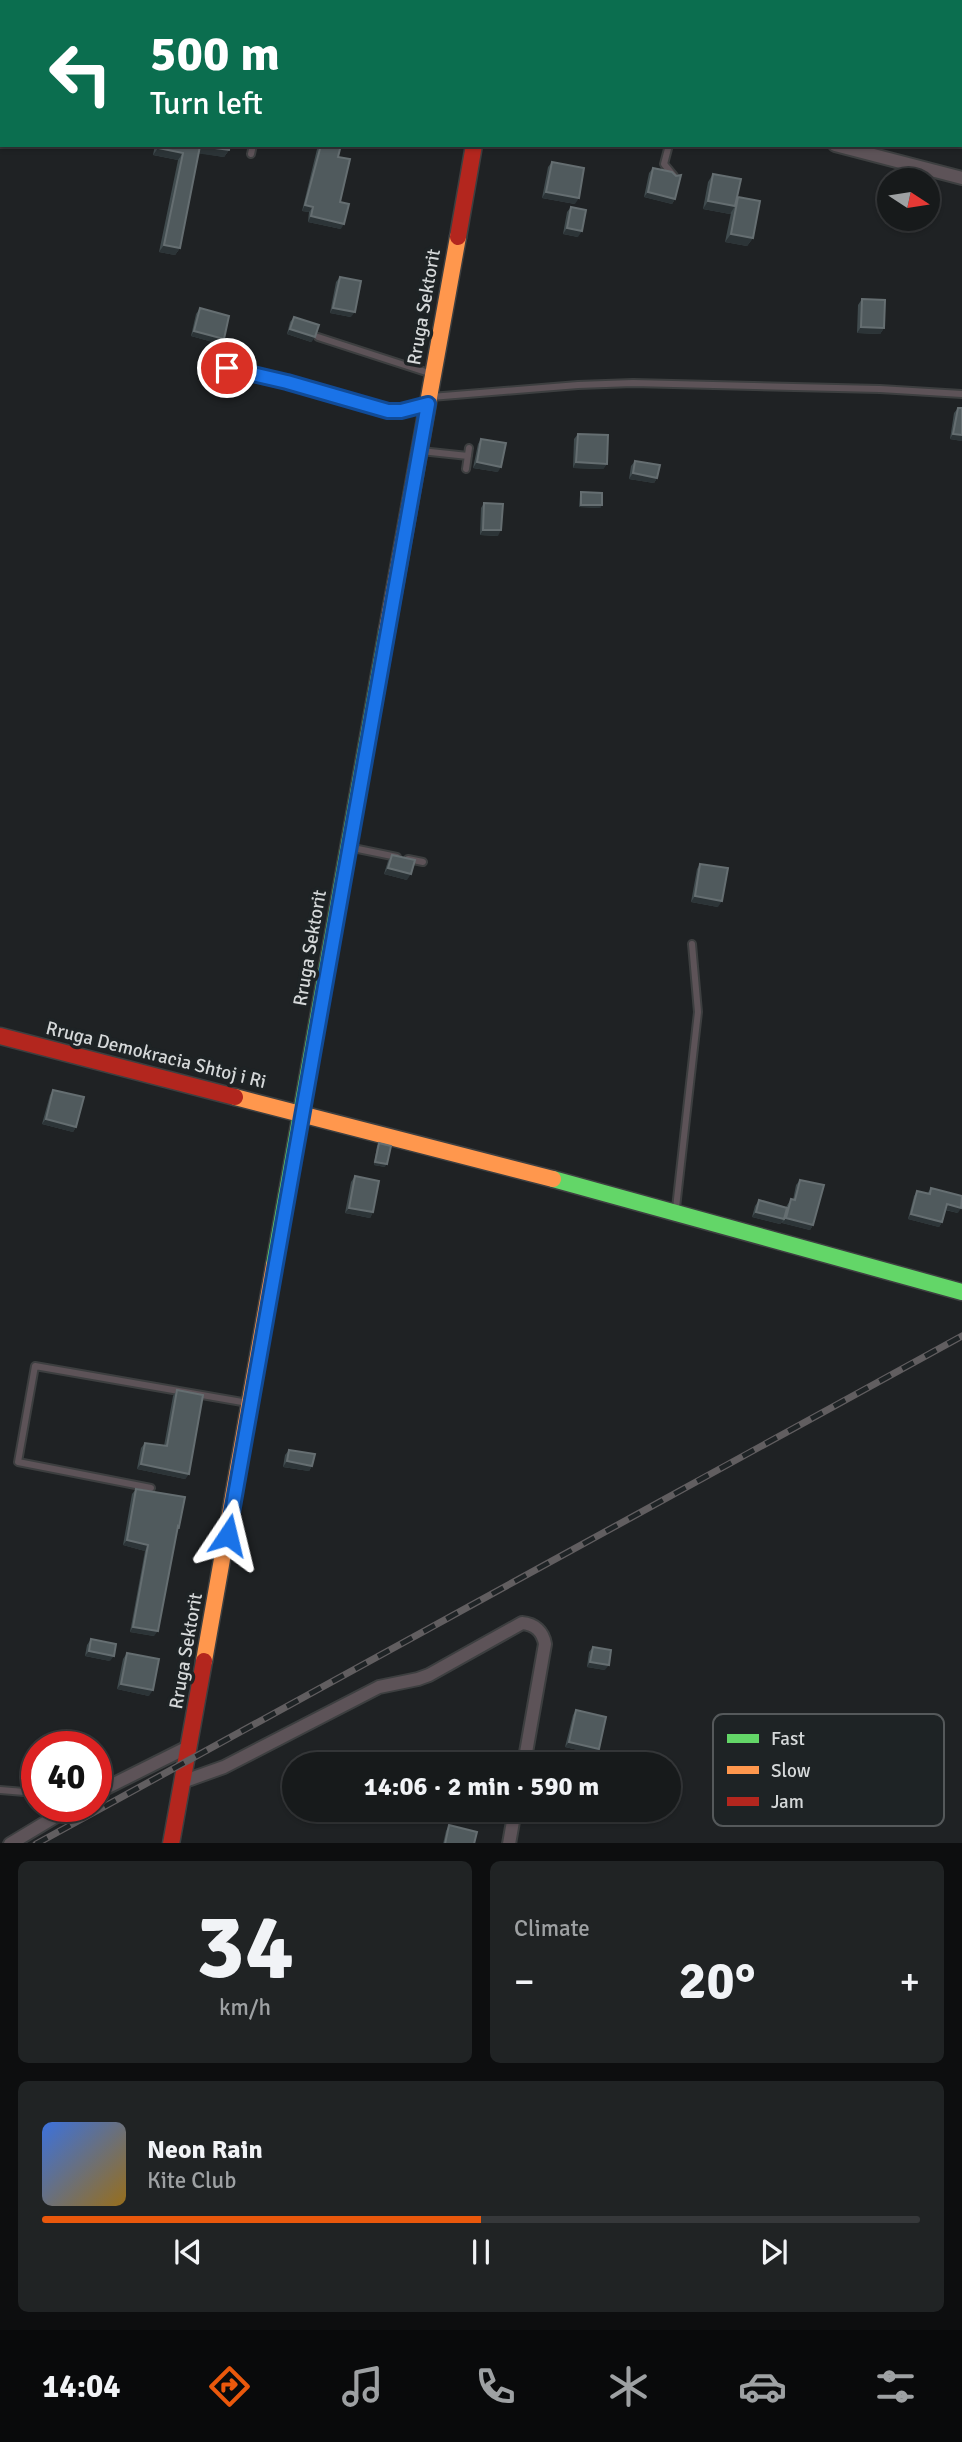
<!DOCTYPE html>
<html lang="en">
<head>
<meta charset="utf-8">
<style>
	:root { --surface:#171a1b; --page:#202324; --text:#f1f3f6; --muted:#9ea1a3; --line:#36383a; --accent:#ea580c }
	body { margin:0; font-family:Signika,sans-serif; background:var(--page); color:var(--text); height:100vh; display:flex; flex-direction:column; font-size:26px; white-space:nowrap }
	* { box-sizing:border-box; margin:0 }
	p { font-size:23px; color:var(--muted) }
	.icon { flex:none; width:38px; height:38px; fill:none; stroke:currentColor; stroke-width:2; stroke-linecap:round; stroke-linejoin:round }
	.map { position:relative; height:1843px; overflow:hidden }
	.details { display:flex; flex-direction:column; gap:18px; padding:18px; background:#0d0e0f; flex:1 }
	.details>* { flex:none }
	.hud { position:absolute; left:0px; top:0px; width:962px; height:147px; box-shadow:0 2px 5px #0004,0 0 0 2px var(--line); background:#0b6e4f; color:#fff; overflow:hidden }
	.needle { width:46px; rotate:102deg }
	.buttons { position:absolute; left:877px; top:168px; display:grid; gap:14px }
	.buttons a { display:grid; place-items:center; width:63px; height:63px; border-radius:50%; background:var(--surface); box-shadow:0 2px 5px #0004,0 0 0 2px var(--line); font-size:35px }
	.speed { position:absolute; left:21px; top:1731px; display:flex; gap:14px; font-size:35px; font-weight:700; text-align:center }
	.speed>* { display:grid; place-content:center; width:91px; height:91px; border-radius:50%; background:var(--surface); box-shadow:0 2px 5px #0004,0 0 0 2px var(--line); line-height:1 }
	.speed .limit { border:10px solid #d22; background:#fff; color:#111 }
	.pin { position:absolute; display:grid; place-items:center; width:60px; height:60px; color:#fff; margin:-30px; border:4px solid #fff; border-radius:50%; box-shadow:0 2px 7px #0007 }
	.me { position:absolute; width:77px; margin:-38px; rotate:10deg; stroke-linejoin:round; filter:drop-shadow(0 0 5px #0008) }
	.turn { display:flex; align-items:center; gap:24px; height:147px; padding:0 35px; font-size:32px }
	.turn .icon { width:91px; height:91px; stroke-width:2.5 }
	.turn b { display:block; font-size:49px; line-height:60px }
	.big { font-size:52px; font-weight:700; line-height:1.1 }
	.details .card { flex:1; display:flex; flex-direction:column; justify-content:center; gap:10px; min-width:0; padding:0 24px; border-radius:10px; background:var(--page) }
	.details .dial { align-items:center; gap:0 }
	.dial b { font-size:91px; line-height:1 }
	.song { display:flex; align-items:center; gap:21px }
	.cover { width:84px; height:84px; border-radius:10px; background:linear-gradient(135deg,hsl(220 70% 55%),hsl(40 70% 35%)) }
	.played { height:7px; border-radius:4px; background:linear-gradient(90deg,var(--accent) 50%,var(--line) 50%) }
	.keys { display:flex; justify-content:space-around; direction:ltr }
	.heat { display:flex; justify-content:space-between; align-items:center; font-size:38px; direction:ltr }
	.details .tiles { flex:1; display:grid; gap:18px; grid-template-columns:1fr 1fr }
	.card:last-child { grid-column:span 2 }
	.trip { position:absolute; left:282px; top:1752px; width:399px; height:70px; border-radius:35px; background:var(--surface); box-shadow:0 2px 5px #0004,0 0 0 2px var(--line); font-weight:700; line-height:70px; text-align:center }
	.tab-bar { display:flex; height:112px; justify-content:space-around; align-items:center; background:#090a0b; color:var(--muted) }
	.tab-bar .icon { width:49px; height:49px }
	.tab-bar .active { color:var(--accent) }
	.tab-bar b { font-size:32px; color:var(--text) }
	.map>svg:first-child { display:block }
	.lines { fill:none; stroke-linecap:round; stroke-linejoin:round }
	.lane-casing { stroke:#3d3f40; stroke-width:10 }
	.street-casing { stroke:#3d3f40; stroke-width:16 }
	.fast-casing { stroke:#3d3f40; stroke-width:19 }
	.slow-casing { stroke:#3d3f40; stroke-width:19 }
	.jam-casing { stroke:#3d3f40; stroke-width:19 }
	.lane { stroke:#5d5358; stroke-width:6 }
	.street { stroke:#5d5358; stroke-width:12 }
	.fast { stroke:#63d668; stroke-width:16 }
	.slow { stroke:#ff974d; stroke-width:16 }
	.jam { stroke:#b3261e; stroke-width:16 }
	.rail-casing { stroke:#615e60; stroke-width:7 }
	.rail { stroke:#1e2325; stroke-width:4.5; stroke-dasharray:13; stroke-linecap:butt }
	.wall { fill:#404b4e }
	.shaded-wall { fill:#2c3437 }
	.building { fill:#505a5d; stroke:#656e71; stroke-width:2 }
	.route-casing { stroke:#114b97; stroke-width:18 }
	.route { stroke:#1a73e8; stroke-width:12 }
	.labels { text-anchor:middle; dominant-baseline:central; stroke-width:7; stroke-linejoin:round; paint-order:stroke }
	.street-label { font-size:19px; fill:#d5d8d9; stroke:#1e2325 }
	.key { fill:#1e2325; stroke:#55595b; stroke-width:2 }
	.key-label { font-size:19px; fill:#d5d8d9 }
</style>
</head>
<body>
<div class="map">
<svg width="962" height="1844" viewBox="0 0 962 1844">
	<rect width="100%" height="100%" fill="#1f2224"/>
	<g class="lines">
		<defs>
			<path id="lane" d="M669,145l-5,19 10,12
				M251,154l2,-9
				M318,337l111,36
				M214,365l73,17 61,19 40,10h13l22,-6
				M431,397l147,-12 55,-2 247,6 82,5
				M421,451l47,5
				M466,469l3,-21
				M353,848l44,9
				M408,859l15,3
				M676,1208l22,-196 -6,-68
				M151,1488l-133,-26 17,-96 213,37
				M0,1790l37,3"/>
			<path id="street" d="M259,0v2
				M835,145l127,33
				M182,1782l42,-15 155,-80 39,-8 11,-4 93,-52c13,1 21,9 23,21l-21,120
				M96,1793l94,-47
				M10,1844l63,-38
				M509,1844l6,-34"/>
			<path id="fast" d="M500,0v2
				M553,1179l409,113
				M274,1265l113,-635"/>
			<path id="slow" d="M387,630l71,-393
				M235,1097l318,82
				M204,1661l70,-396"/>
			<path id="jam" d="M458,237l16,-92
				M0,1036l235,61
				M171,1844l33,-183"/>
		</defs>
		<use href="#lane" class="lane-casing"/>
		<use href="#street" class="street-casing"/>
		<use href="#fast" class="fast-casing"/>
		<use href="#slow" class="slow-casing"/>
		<use href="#jam" class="jam-casing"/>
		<use href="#lane" class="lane"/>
		<use href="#street" class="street"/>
		<use href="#fast" class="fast"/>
		<use href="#slow" class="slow"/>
		<use href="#jam" class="jam"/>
		<defs>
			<path id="rail" d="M36,1844l926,-508"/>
		</defs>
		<use href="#rail" class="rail-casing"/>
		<use href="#rail" class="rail"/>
	</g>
	<path class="wall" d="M155,145h75l-1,5 -5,7 -25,-4 -19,95 -5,7 -16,-3 19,-92 -25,-5z
		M318,145h23l-3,12 3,72 -33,-7 1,-10 -7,-1z
		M552,162l23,42 -33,-6 6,-31z
		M653,168l22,31 -3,5 -28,-7 5,-24z
		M713,174l24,24 16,40 -6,8 -22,-4 6,-29 -1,1 -27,-5 5,-27z
		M571,207l7,30 -15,-3 4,-22z
		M340,277l11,40 -21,-4 6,-31z
		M862,299l22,29 -4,6 -23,-1 1,-28z
		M200,308l24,31 -4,5 -29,-8 5,-22z
		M294,317l21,20 -4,5 -24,-8 3,-12z
		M958,408l4,33 -12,-2 4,-26z
		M578,434l29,30 -4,5 -30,-1 1,-29z
		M481,439l17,33 -25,-4 5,-24z
		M635,461l22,17 -3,5 -25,-4 2,-13z
		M581,492l21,13 -2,3 -21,-1 1,-12z
		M484,503l14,33 -18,-1 1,-27z
		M392,855l15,25 -23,-6 4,-13z
		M700,864l18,43 -27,-5 6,-33z
		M53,1090l23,37 -3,5 -31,-8 8,-29z
		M379,1143l6,24 -11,-2 3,-19z
		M355,1176l18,36 -3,6 -25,-5 6,-31z
		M800,1180l13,45 -3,5 -28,-7 1,-2 -3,3 -28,-7 3,-11 4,-6 27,7 5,-8 2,1 3,-15z
		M931,1188l27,25 -13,-3 -3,12 -3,5 -31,-8 6,-23 3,-5 10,3z
		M177,1390l12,84 -4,5 -48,-10 4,-21 4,-5 19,3 9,-50z
		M289,1450l23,16 -3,5 -26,-4 2,-12z
		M136,1489l43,38 -2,3 -23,106 -24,-4 15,-81 -22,-6 9,-51z
		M91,1639l19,22 -25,-5 2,-11z
		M593,1647l12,23 -18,-3 2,-15z
		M127,1653l22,43 -32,-7 6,-30z
		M576,1710l19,44 -30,-7 8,-32z
		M449,1825l25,19h-31l3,-13z"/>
	<path class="shaded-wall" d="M49,0h9l7,2h-17z
		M200,146l29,4 -5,7 -29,-4z
		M158,148l25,5 -5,7 -25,-5z
		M546,192l33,6 -4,6 -33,-6z
		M648,192l27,7 -3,5 -28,-7z
		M708,201l27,5 -5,8 -27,-5z
		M305,205l8,2 -4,5 -7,-1z
		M311,216l33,8 -3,5 -33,-7z
		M567,228l15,3 -4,6 -15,-3z
		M731,234l22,4 -6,8 -22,-4z
		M164,245l16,3 -5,7 -16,-3z
		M333,308l22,4 -4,5 -21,-4z
		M861,327l23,1 -4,6 -23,-1z
		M290,329l25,8 -4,5 -24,-8z
		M194,331l30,8 -4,5 -29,-8z
		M953,434l9,1v6l-12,-2z
		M477,462l24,5 -3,5 -25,-4z
		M576,462l31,2 -4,5 -30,-1z
		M633,473l24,5 -3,5 -25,-4z
		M581,505h21l-2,3 -21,-1z
		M483,530h18l-3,6 -18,-1z
		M388,868l23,6 -4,6 -23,-6z
		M695,896l27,5 -4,6 -27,-5z
		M46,1119l30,8 -3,5 -31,-8z
		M375,1162l12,2 -2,3 -11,-2z
		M947,1204l14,4 -3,5 -15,-4z
		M349,1208l24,4 -3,6 -25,-5z
		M756,1212l28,7 -4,5 -28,-7z
		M911,1214l31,8 -3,5 -31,-8z
		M786,1218l27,7 -3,5 -28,-7z
		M287,1461l25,5 -3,5 -26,-4z
		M141,1464l48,10 -4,5 -48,-10z
		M127,1540l21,5 -3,6 -22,-6z
		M133,1627l25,4 -4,5 -24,-4z
		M89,1651l25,5 -4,5 -25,-5z
		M590,1662l19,3 -4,5 -18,-3z
		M121,1684l32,6 -4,6 -32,-7z
		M569,1742l30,7 -4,5 -30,-7z"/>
	<path class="building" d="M97,0h34v2h-35z
		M211,0h31l-1,2h-20z
		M589,0h26l-1,2h-26z
		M158,145h72l-1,5 -29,-4 -20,102 -16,-3 19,-92 -25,-5z
		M321,145h20l-3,12 12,2 -10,43 9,2 -5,20 -33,-8 2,-9 -8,-2z
		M552,162l32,6 -5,30 -33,-6z
		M653,168l19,4 4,4 5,-1 -6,24 -27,-7z
		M713,174l28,5 -6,27 -27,-5z
		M738,197l22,4 -7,37 -22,-4z
		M571,207l15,3 -4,21 -15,-3z
		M340,277l21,4 -6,31 -22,-4z
		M862,299l23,1 -1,28 -23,-1z
		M200,308l29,8 -5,23 -30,-8z
		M294,317l25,8 -4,12 -25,-8z
		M958,408h4v27l-9,-1z
		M578,434l30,1 -1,29 -31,-2z
		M481,439l25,4 -5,24 -24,-5z
		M635,461l25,4 -3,13 -24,-5z
		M581,492l21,1v12h-21z
		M484,503l19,1 -2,26h-18z
		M392,855l23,5 -4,14 -23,-6z
		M700,864l28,4 -6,33 -27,-5z
		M53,1090l31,7 -8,30 -30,-8z
		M379,1143l12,3 -4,18 -12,-2z
		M355,1176l24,5 -6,31 -24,-4z
		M800,1180l24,5 -11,40 -27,-7 5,-19 4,1z
		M931,1188l31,8 -1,12 -14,-4 -5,18 -31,-8 6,-23 13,3z
		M759,1200l28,8 -3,11 -28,-7z
		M177,1390l26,5 -14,79 -48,-10 4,-21 22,3z
		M289,1450l26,4 -3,12 -25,-5z
		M136,1489l49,8 -6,30 -1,-1 -20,105 -25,-4 15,-82 -21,-5z
		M91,1639l25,5 -2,12 -25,-5z
		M593,1647l18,3 -2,15 -19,-3z
		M127,1653l32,6 -6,31 -32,-6z
		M576,1710l30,7 -7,32 -30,-7z
		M449,1825l28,7 -3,12h-29z"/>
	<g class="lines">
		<defs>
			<path id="route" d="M227,368l60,14 101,29h13l27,-7 -200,1131"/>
		</defs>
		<use href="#route" class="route-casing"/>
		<use href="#route" class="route"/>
	</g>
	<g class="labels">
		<g class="street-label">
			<text transform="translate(424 307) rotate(-80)">Rruga Sektorit</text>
			<text transform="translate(310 948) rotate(-80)">Rruga Sektorit</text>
			<text transform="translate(156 1055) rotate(14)">Rruga Demokracia Shtoj i Ri</text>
			<text transform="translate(186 1651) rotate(-80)">Rruga Sektorit</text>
		</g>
	</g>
	<rect x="713" y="1714" width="231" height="112" rx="10" class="key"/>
	<rect x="727" y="1734" width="32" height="9" fill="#63d668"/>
	<rect x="727" y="1766" width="32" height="8" fill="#ff974d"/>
	<rect x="727" y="1797" width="32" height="9" fill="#b3261e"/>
	<g class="key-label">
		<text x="771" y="1745">Fast</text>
		<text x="771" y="1777">Slow</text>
		<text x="771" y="1808">Jam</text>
	</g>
</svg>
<div class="buttons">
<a><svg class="needle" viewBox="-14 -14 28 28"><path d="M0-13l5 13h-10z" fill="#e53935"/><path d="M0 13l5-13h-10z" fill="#9ea1a3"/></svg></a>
</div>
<div class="speed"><div class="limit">40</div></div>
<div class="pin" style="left:227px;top:368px;background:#d93025"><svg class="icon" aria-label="arrive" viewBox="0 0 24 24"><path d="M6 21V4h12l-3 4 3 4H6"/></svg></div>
<svg class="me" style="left:228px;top:1535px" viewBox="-20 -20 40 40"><path d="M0-17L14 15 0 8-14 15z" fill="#1a73e8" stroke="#fff" stroke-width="4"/></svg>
<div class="trip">14:06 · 2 min · 590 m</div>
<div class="hud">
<div class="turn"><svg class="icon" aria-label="left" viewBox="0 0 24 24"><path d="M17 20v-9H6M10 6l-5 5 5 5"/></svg><div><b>500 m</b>Turn left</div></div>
</div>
</div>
<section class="details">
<div class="tiles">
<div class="card dial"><b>34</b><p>km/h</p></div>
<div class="card"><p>Climate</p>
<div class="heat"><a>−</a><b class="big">20°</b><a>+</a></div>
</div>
<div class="card">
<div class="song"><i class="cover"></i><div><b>Neon Rain</b><p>Kite Club</p></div></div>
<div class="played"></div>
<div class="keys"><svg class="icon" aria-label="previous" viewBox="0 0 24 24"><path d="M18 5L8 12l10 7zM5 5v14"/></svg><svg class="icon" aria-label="pause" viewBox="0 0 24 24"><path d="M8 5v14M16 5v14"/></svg><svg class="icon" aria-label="next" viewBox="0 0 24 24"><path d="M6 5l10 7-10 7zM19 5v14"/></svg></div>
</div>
</div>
</section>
<nav class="tab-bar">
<b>14:04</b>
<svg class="icon active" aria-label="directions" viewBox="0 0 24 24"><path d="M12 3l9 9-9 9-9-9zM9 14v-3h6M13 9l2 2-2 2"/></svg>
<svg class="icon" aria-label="music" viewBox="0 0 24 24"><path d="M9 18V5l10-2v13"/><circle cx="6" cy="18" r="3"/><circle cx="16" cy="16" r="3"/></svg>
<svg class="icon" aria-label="phone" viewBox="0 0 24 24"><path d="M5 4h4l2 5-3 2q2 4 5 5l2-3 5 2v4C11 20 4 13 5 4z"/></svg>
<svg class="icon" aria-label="climate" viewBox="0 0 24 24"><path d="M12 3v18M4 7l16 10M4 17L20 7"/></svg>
<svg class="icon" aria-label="car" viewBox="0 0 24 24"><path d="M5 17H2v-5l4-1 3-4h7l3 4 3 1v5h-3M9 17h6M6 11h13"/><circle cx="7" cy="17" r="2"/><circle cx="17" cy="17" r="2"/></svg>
<svg class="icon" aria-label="filters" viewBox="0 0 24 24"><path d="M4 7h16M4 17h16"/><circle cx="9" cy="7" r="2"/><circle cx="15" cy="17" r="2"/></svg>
</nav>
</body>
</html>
